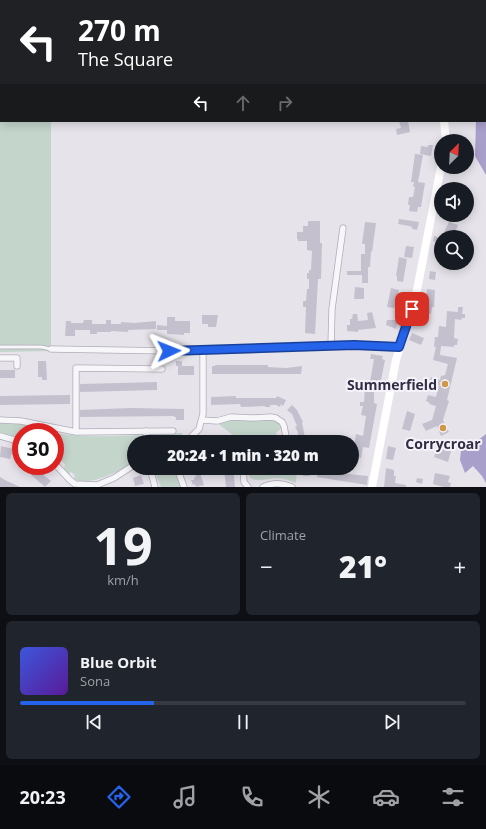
<!DOCTYPE html>
<html lang="en">
<head>
<meta charset="utf-8">
<style>
	:root { --surface:#171b24; --page:#20242c; --text:#f1f3f6; --muted:#9ea1a6; --line:#363941; --accent:#2563eb }
	body { margin:0; font-family:"Open Sans",sans-serif; background:var(--page); color:var(--text); height:100vh; display:flex; flex-direction:column; font-size:15px; white-space:nowrap }
	* { box-sizing:border-box; margin:0 }
	p { font-size:13px; color:var(--muted) }
	.icon { flex:none; width:22px; height:22px; fill:none; stroke:currentColor; stroke-width:2; stroke-linecap:round; stroke-linejoin:round }
	.map { position:relative; height:487px; overflow:hidden }
	.side { display:flex; flex-direction:column; gap:6px; padding:6px; background:#0d0f14; flex:1 }
	.side>* { flex:none }
	.banner { position:absolute; left:0px; top:0px; width:486px; height:122px; box-shadow:0 2px 10px #0003; background:#202124; color:#fff; overflow:hidden }
	.needle { width:26px; rotate:24deg }
	.tools { position:absolute; left:434px; top:134px; display:grid; gap:8px }
	.tools a { display:grid; place-items:center; width:40px; height:40px; border-radius:50%; background:var(--surface); box-shadow:0 2px 10px #0003; font-size:20px }
	.speed { position:absolute; left:12px; top:423px; display:flex; gap:8px; font-size:20px; font-weight:700; text-align:center }
	.speed>* { display:grid; place-content:center; width:52px; height:52px; border-radius:50%; background:var(--surface); box-shadow:0 2px 10px #0003; line-height:1 }
	.speed .limit { border:6px solid #d22; background:#fff; color:#111 }
	.pin { position:absolute; display:grid; place-items:center; width:34px; height:34px; color:#fff; margin:-17px; border-radius:8px; box-shadow:0 2px 6px #0006 }
	.me { position:absolute; width:44px; margin:-22px; rotate:88deg; stroke-linejoin:round; filter:drop-shadow(0 0 3px #0008) }
	.turn { display:flex; align-items:center; gap:14px; height:84px; padding:0 12px; font-size:18px }
	.turn .icon { width:52px; height:52px; stroke-width:2.5 }
	.turn b { display:block; font-size:28px; line-height:34px }
	.lanes { display:flex; align-items:center; height:38px; padding:0 12px; background:#0003; justify-content:center; gap:20px; direction:ltr }
	.lanes .off { opacity:.35 }
	.big { font-size:30px; font-weight:800; line-height:1.1 }
	.side .card { flex:1; display:flex; flex-direction:column; justify-content:center; gap:6px; min-width:0; padding:0 14px; border-radius:6px; background:var(--page) }
	.side .dial { align-items:center; gap:0 }
	.dial b { font-size:52px; line-height:1 }
	.song { display:flex; align-items:center; gap:12px }
	.cover { width:48px; height:48px; border-radius:6px; background:linear-gradient(135deg,hsl(230 70% 55%),hsl(270 70% 35%)) }
	.played { height:4px; border-radius:2px; background:linear-gradient(90deg,var(--accent) 30%,var(--line) 30%) }
	.keys { display:flex; justify-content:space-around; direction:ltr }
	.heat { display:flex; justify-content:space-between; align-items:center; font-size:22px; direction:ltr }
	.side .tiles { flex:1; display:grid; gap:6px; grid-template-columns:1fr 1fr }
	.card:last-child { grid-column:span 2 }
	.trip { position:absolute; left:127px; top:435px; width:232px; height:40px; border-radius:20px; background:var(--surface); box-shadow:0 2px 10px #0003; font-weight:800; line-height:40px; text-align:center }
	.menu { display:flex; height:64px; justify-content:space-around; align-items:center; background:#090b0e; color:var(--muted) }
	.menu .icon { width:28px; height:28px }
	.menu .current { color:var(--accent) }
	.menu b { font-size:18px; color:var(--text) }
	.map>svg:first-child { display:block }
	.green { fill:#c4d5cc }
	.water { fill:#a99fcb }
	.building { fill:#c5c0ce }
	.lines { fill:none; stroke-linecap:round; stroke-linejoin:round }
	.service-casing { stroke:#b1acb9; stroke-width:4.5 }
	.minor-casing { stroke:#b1acb9; stroke-width:7 }
	.service { stroke:#f7f6f9; stroke-width:3 }
	.minor { stroke:#f7f6f9; stroke-width:5.5 }
	.secondary { stroke:#fff; stroke-width:8 }
	.route-casing { stroke:#184099; stroke-width:10 }
	.route { stroke:#2563eb; stroke-width:7 }
	.poi-dot { fill:#d09749; stroke:#f5f3f9; stroke-width:1.5 }
	.labels { text-anchor:middle; dominant-baseline:central; stroke-width:4; stroke-linejoin:round; paint-order:stroke }
	.poi-label { font-size:14px; font-weight:bold; fill:#342b44; stroke:#f5f3f9; text-anchor:end }
</style>
</head>
<body>
<div class="map">
<svg width="486" height="487" viewBox="0 0 486 487">
	<rect width="100%" height="100%" fill="#e6e3eb"/>
	<path class="green" d="M0,115l1,6h50v230l-51,1z
		M232,419l23,2 16,-2 6,1 5,6 -1,3 -5,3 1,4 7,1 2,5h-49l-4,-7 -16,-12z
		M0,423l27,1 24,8h-30v8l-21,-7z
		M55,433c28,5 56,3 84,2l1,7h-6v19c-12,10 -45,26 -60,18l1,-4 -4,-3 -3,2 -4,-5 1,-5 -5,-4 -5,1z
		M182,433l1,7 -1,2 -33,-1 1,-7z
		M153,468h22l7,19h-21z
		M246,468h51l-1,15c-6,-2 -12,-5 -18,-5 -13,0 -29,9 -32,-10z"/>
	<path class="water" d="M400,0h86v175l-11,-19 1,-35h9v-120z
		M486,434v49l-4,-7 -9,-10 -8,7 -5,-13 2,-19 11,3z"/>
	<path class="building" d="M399,121h9l2,11 -13,3 -1,-6 5,-1z
		M428,145h5l-2,11 -11,-2 1,-8 7,1z
		M415,154l8,1 -5,27 7,1 -4,24h-3l-1,5 -8,-1 1,-6h-2l1,-8h4l2,-10 -2,-1 1,-4h-3z
		M399,219l20,3 -2,8 -5,-1v-2l-3,-1 -11,-2z
		M308,221h12v22h2l-1,36h-3l-3,55 -10,-1 1,-26h-3v-6h3l1,-12h2v-10h-2v-6h2v-3h2l1,-19 -5,-1v-9h-9v-2h-1v-7h6v-6h5z
		M365,222l11,1 -4,29 -1,-1 -1,16h-2v16h-6v-8h-15v-4h14v-17h4v-10h-3z
		M449,222l9,3 -4,10 -10,-3z
		M434,236l7,2v5l-8,-2z
		M406,246l8,1 -2,11 -8,-1z
		M399,257l8,2 -4,23 -6,-1v-5h-1z
		M430,271l6,1 -1,8 -6,-1z
		M355,287l9,1v11h-10z
		M391,288l8,2 -3,16h-1l-1,2 -7,-1z
		M427,289l8,1 -1,17h-2l-1,7 -7,-1z
		M458,307h5l-1,7h3v4h-3l-1,2 -6,-1 -1,19 4,1 -1,6h-3v2l-13,-1 -1,9 17,3 -10,42 2,1 -6,19 6,12 -8,4 -4,-10 -11,5 -4,-7 10,-4 4,-14 -7,-2 1,-1 -4,-2 2,-6 8,2 3,-12 -9,-2 1,-6 9,3 1,-4 4,-1 3,-11 -15,-4 3,-13h-2l1,-10h3l1,-11 7,1 1,-16 11,1z
		M372,312l4,16 -18,2v2l-11,-1v-6h3v-6h2l1,-5h4l1,7 10,-1 -1,-7z
		M202,315h16l-2,12h-8v-3h-6z
		M167,317h8v4h15v12h-6v2l-17,-1v-4h-10v-5l10,1z
		M84,320h8v4h14v-4h5v4h10v-2l13,1 22,-2v8l-28,1v2l-17,-1v1h-14v2h-7v-4h-15v6h-10l1,-15h5v2h12z
		M387,320h11l-2,9 -10,-4z
		M412,333l12,5 -3,7 -12,-5z
		M371,354l12,2 -1,3 3,1 -5,25 -6,-1v19l3,1 -8,44 -6,-1 -2,11 -9,-2 4,-22 7,2 3,-20 -5,-1 2,-9h-3v-4h4l1,-14h4l5,-29h-4z
		M38,361h8l1,19h-5v-3h-4z
		M176,361h6v5h12v9h-16v-9h-2z
		M215,365h53v2l18,1 16,-2 -1,8h-89v-8h3z
		M0,370h15v8h-15z
		M157,382v8l-77,2v-8z
		M70,395v9l-70,1v-9z
		M236,396v2h40l1,-2 9,4 -3,6 -2,-2 -1,3 -4,-2h-6v2h-5v-1l-24,1 -1,-3 -29,1v-8z
		M292,405l5,5 6,12 -1,1 4,19h-8v-10l-3,-5 2,-1 -5,-12 -5,-4z
		M130,408l54,1v11h-8v-3h-2v-1l-94,1v-7z
		M407,411l8,3 -5,17 -8,-2z
		M218,437l3,5h-14z
		M1,446l12,3 -3,10 -10,-2z
		M388,446l8,2 -3,12 -7,-1z
		M438,446l13,5 -3,11 -14,-5z
		M21,451v15l-6,-4z
		M21,466h17l5,3 -2,3 2,1 -1,1 9,7 -6,6z
		M192,468h10l1,4 -3,1 4,12 -8,2 -1,-3 -2,1 -2,-5h3v-2l2,-1z
		M224,468h7l1,7h2l1,12h-9z
		M319,468l13,2 1,-2h3l3,1 -1,4 30,3 -1,9 -50,-8z
		M386,468l8,2v6h2l-1,7 11,2v2h-22z
		M303,470h7v6h-7z
		M435,473l15,3 -2,6 3,1 -1,4h-6l-11,-3z
		M141,475l3,9 -9,2 -2,-8z
		M0,477l5,3 15,7h-20z
		M417,478l6,1 -1,5 -6,-2z"/>
	<g class="lines">
		<defs>
			<path id="service" d="M0,347h41l10,2"/>
			<path id="minor" d="M331,346l1,-37 11,-81
				M51,349l120,2 183,-6 45,2
				M0,358h17v8
				M0,420l21,1 55,11 97,-1
				M202,420l15,1 14,-4 22,1 18,-1 5,1 6,4 2,4 3,16
				M146,431v11
				M76,432v-64l86,1
				M0,436l21,6
				M186,442l13,-13 4,-15v-65
				M55,464l15,16 5,4 22,1 17,-7 20,-13
				M150,468l5,19
				M177,468l7,19
				M243,468l1,14 4,5
				M263,487c10,-5 19,-4 29,0"/>
		</defs>
		<use href="#service" class="service-casing"/>
		<use href="#minor" class="minor-casing"/>
		<use href="#service" class="service"/>
		<use href="#minor" class="minor"/>
		<path class="secondary" d="M388,0v1
			M444,121l2,20
			M372,487l24,-127 16,-51 5,-19 24,-123"/>
	</g>
	<g class="lines">
		<defs>
			<path id="route" d="M169,351l185,-6 45,2 13,-38"/>
		</defs>
		<use href="#route" class="route-casing"/>
		<use href="#route" class="route"/>
	</g>
	<g class="poi-dot">
		<circle cx="445" cy="384" r="4"/>
		<circle cx="443" cy="428" r="4"/>
	</g>
	<g class="labels">
		<g class="poi-label">
			<text x="437" y="384">Summerfield</text>
			<text x="443" y="443" text-anchor="middle">Corrycroar</text>
		</g>
	</g>
</svg>
<div class="tools">
<a><svg class="needle" viewBox="-14 -14 28 28"><path d="M0-13l5 13h-10z" fill="#e53935"/><path d="M0 13l5-13h-10z" fill="#9ea1a6"/></svg></a>
<a><svg class="icon" aria-label="sound" viewBox="0 0 24 24"><path d="M4 9h4l5-4v14l-5-4H4zM17 9q2 3 0 6"/></svg></a>
<a><svg class="icon" aria-label="search" viewBox="0 0 24 24"><circle cx="10" cy="10" r="6"/><path d="M15 15l6 6"/></svg></a>
</div>
<div class="speed"><div class="limit">30</div></div>
<div class="pin" style="left:412px;top:309px;background:#d93025"><svg class="icon" aria-label="arrive" viewBox="0 0 24 24"><path d="M6 21V4h12l-3 4 3 4H6"/></svg></div>
<svg class="me" style="left:169px;top:351px" viewBox="-20 -20 40 40"><path d="M0-17L14 15 0 8-14 15z" fill="#2563eb" stroke="#fff" stroke-width="4"/></svg>
<div class="trip">20:24 · 1 min · 320 m</div>
<div class="banner">
<div class="turn"><svg class="icon" aria-label="left" viewBox="0 0 24 24"><path d="M17 20v-9H6M10 6l-5 5 5 5"/></svg><div><b>270 m</b>The Square</div></div>
<div class="lanes"><svg class="icon" aria-label="left" viewBox="0 0 24 24"><path d="M17 20v-9H6M10 6l-5 5 5 5"/></svg><svg class="icon off" aria-label="ahead" viewBox="0 0 24 24"><path d="M12 20V5M6 11l6-6 6 6"/></svg><svg class="icon off" aria-label="right" viewBox="0 0 24 24"><path d="M7 20v-9h11M14 6l5 5-5 5"/></svg></div>
</div>
</div>
<section class="side">
<div class="tiles">
<div class="card dial"><b>19</b><p>km/h</p></div>
<div class="card"><p>Climate</p>
<div class="heat"><a>−</a><b class="big">21°</b><a>+</a></div>
</div>
<div class="card">
<div class="song"><i class="cover"></i><div><b>Blue Orbit</b><p>Sona</p></div></div>
<div class="played"></div>
<div class="keys"><svg class="icon" aria-label="previous" viewBox="0 0 24 24"><path d="M18 5L8 12l10 7zM5 5v14"/></svg><svg class="icon" aria-label="pause" viewBox="0 0 24 24"><path d="M8 5v14M16 5v14"/></svg><svg class="icon" aria-label="next" viewBox="0 0 24 24"><path d="M6 5l10 7-10 7zM19 5v14"/></svg></div>
</div>
</div>
</section>
<nav class="menu">
<b>20:23</b>
<svg class="icon current" aria-label="directions" viewBox="0 0 24 24"><path d="M12 3l9 9-9 9-9-9zM9 14v-3h6M13 9l2 2-2 2"/></svg>
<svg class="icon" aria-label="music" viewBox="0 0 24 24"><path d="M9 18V5l10-2v13"/><circle cx="6" cy="18" r="3"/><circle cx="16" cy="16" r="3"/></svg>
<svg class="icon" aria-label="phone" viewBox="0 0 24 24"><path d="M5 4h4l2 5-3 2q2 4 5 5l2-3 5 2v4C11 20 4 13 5 4z"/></svg>
<svg class="icon" aria-label="climate" viewBox="0 0 24 24"><path d="M12 3v18M4 7l16 10M4 17L20 7"/></svg>
<svg class="icon" aria-label="car" viewBox="0 0 24 24"><path d="M5 17H2v-5l4-1 3-4h7l3 4 3 1v5h-3M9 17h6M6 11h13"/><circle cx="7" cy="17" r="2"/><circle cx="17" cy="17" r="2"/></svg>
<svg class="icon" aria-label="filters" viewBox="0 0 24 24"><path d="M4 7h16M4 17h16"/><circle cx="9" cy="7" r="2"/><circle cx="15" cy="17" r="2"/></svg>
</nav>
</body>
</html>
